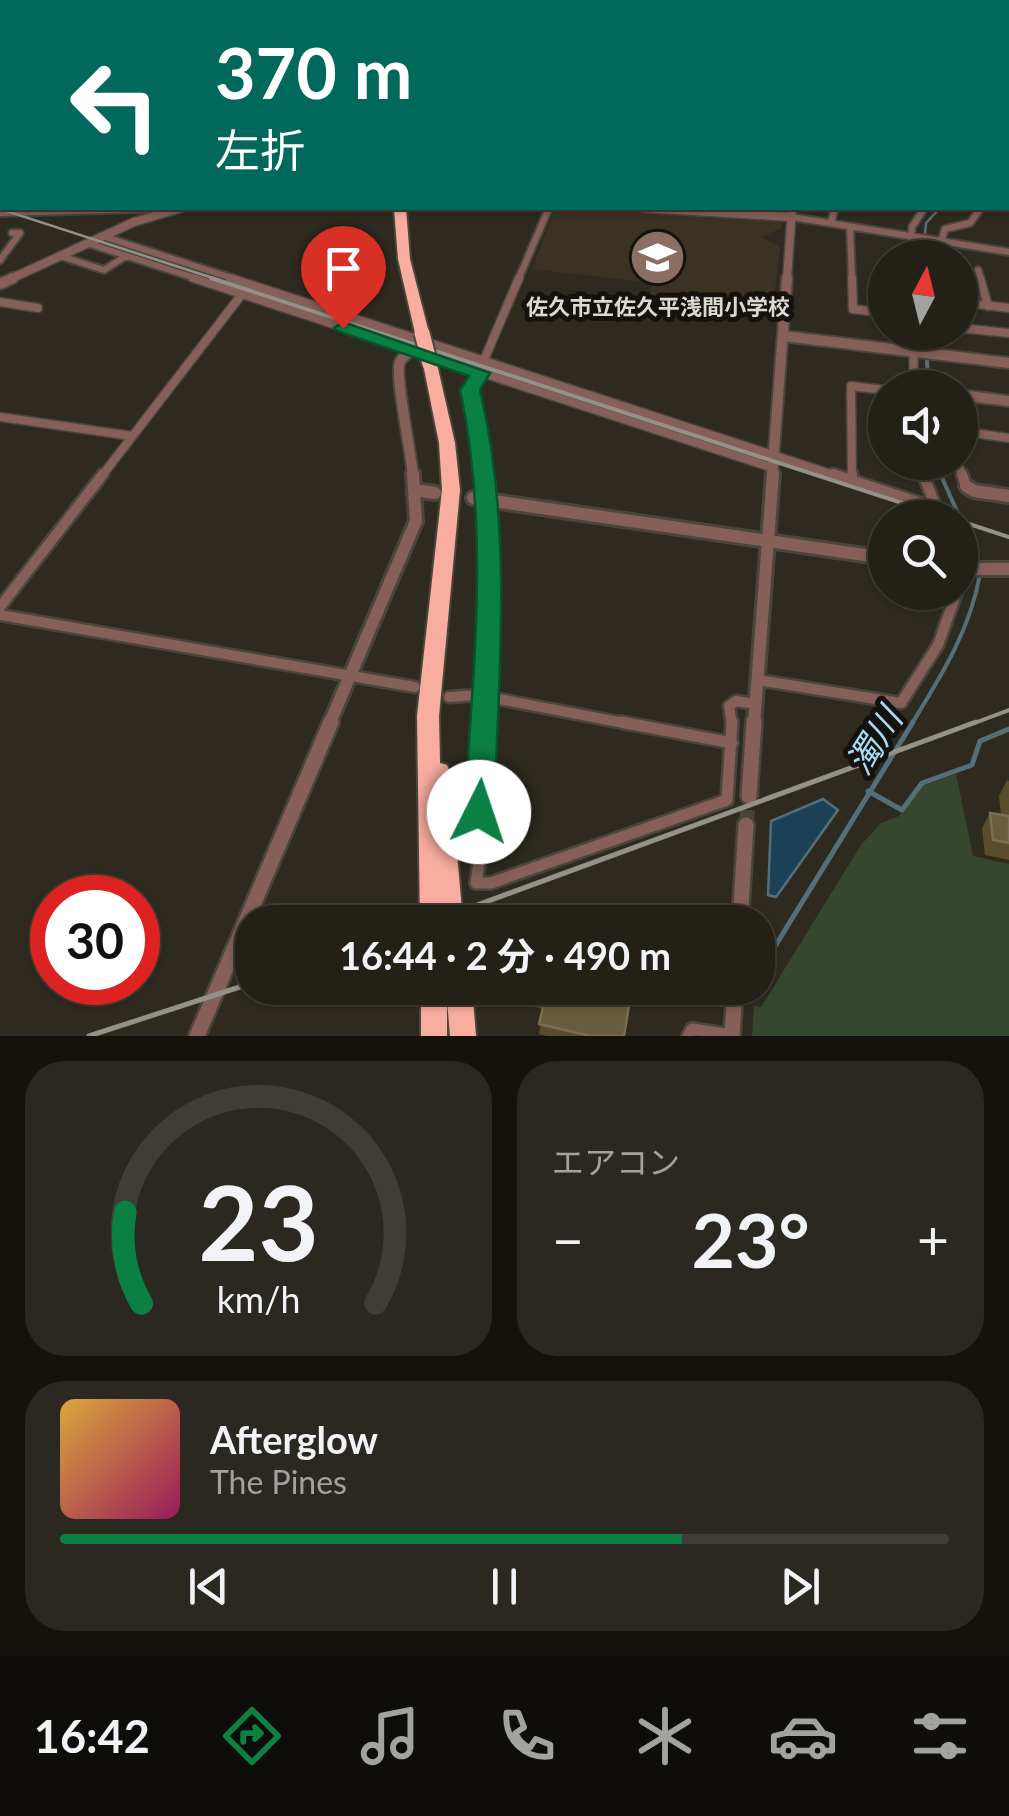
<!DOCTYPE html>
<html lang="ja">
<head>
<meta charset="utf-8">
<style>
	:root { --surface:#222017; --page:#2a2820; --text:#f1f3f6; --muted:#a2a3a1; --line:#3f3e36; --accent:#0b8043 }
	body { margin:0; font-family:Lato,"Noto Sans JP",sans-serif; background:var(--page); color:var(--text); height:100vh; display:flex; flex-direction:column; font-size:38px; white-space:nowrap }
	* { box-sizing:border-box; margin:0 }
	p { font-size:32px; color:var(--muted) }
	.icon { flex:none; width:55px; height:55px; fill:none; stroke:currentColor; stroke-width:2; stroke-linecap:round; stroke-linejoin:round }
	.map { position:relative; height:1036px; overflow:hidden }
	.drawer { display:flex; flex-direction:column; gap:25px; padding:25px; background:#13120d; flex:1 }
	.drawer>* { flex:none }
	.banner { position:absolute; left:0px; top:0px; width:1010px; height:210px; box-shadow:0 2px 8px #0004,0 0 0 2px var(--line); background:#00695c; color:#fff; overflow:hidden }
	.needle { width:65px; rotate:7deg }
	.controls { position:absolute; left:868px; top:240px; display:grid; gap:20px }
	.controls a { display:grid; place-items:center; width:110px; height:110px; border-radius:50%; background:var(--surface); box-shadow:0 2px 8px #0004,0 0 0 2px var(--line); font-size:50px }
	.speed { position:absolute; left:30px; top:875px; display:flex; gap:20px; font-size:50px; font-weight:700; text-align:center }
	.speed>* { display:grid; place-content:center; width:130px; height:130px; border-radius:50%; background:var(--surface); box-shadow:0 2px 8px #0004,0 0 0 2px var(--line); line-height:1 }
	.speed .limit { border:15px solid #d22; background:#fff; color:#111 }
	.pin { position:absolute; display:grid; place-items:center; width:85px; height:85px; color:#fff; margin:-102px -42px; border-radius:50% 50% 50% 0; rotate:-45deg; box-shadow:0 0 10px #0007 }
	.pin .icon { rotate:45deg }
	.me { position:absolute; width:110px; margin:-55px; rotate:4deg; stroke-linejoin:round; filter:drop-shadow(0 0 8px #0008) }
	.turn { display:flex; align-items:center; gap:35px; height:210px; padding:0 50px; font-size:45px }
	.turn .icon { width:130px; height:130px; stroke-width:2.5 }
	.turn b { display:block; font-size:70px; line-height:85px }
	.big { font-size:75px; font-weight:700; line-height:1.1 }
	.drawer .tile { flex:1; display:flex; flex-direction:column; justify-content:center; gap:15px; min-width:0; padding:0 35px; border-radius:40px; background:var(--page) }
	.drawer .dial { align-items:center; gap:0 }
	.dial svg { height:260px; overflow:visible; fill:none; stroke:var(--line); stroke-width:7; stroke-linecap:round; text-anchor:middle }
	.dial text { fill:var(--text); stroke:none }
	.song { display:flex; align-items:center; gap:30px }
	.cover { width:120px; height:120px; border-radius:15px; background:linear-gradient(135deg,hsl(40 70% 55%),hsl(330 70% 35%)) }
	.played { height:10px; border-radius:5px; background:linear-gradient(90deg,var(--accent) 70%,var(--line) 70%) }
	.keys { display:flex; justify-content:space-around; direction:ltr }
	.heat { display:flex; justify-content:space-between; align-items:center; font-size:55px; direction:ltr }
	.drawer .tiles { flex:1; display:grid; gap:25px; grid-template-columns:1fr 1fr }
	.tile:last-child { grid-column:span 2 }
	.trip { position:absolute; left:235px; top:905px; width:540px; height:100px; border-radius:40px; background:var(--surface); box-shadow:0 2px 8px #0004,0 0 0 2px var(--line); font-weight:700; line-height:100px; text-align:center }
	.dock { display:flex; height:160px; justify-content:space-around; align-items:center; background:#0e0d09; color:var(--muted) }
	.dock .icon { width:70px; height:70px }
	.dock .on { color:var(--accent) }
	.dock b { font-size:45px; color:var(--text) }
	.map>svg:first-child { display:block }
	.built { fill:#3a3223 }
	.green { fill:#35482d }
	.water { fill:#1a4254; stroke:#546f7a; stroke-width:2.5 }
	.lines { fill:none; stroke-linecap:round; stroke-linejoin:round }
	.stream-far2 { stroke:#546f7a; stroke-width:2.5 }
	.stream-far1 { stroke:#546f7a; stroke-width:4 }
	.stream { stroke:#546f7a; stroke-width:5 }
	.river { fill:#1a4254; fill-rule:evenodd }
	.tertiary-tunnel { stroke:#48443a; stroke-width:15; stroke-dasharray:15 8; stroke-linecap:butt }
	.minor-far4-casing { stroke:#4a463b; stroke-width:8 }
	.minor-far3-casing { stroke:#4a463b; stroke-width:10 }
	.minor-far2-casing { stroke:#4a463b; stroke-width:11 }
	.minor-far1-casing { stroke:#4a463b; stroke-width:15 }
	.minor-casing { stroke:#4a463b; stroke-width:16 }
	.tertiary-far3-casing { stroke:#4a463b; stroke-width:11 }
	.tertiary-far2-casing { stroke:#4a463b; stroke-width:14 }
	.tertiary-far1-casing { stroke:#4a463b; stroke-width:18 }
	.tertiary-casing { stroke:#4a463b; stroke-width:20 }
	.motorway-casing { stroke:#4a463b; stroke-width:4 }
	.minor-far4 { stroke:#855f58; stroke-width:5 }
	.minor-far3 { stroke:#855f58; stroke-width:6 }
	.minor-far2 { stroke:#855f58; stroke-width:8 }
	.minor-far1 { stroke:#855f58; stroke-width:10 }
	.minor { stroke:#855f58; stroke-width:11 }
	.tertiary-far3 { stroke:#855f58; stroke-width:8 }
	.tertiary-far2 { stroke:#855f58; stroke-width:10 }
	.tertiary-far1 { stroke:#855f58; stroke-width:12 }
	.tertiary { stroke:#855f58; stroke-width:15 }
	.motorway { fill:#f9ad9f; fill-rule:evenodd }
	.rail-far2 { stroke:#949188; stroke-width:2.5 }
	.rail-far1 { stroke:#949188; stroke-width:4 }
	.rail { stroke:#949188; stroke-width:5 }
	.motorway-bridge-casing { stroke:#4a463b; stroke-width:19; stroke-linecap:butt }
	.motorway-bridge { stroke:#f9ad9f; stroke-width:15 }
	.wall { fill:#5b4c2c }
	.building { fill:#685c3e; stroke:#7a6f55; stroke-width:2.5 }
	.route { fill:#0b8043; stroke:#07532c; stroke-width:2.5 }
	.labels { text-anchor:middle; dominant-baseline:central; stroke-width:10; stroke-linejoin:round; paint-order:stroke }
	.far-poi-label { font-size:22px; font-weight:bold; fill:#dbd8d1; stroke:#15120e }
	.near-water-label { font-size:35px; font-style:italic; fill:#a6dbf7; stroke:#15120e }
</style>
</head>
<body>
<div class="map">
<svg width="1009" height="1036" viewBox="0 0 1009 1036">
	<rect width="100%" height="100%" fill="#2e2a1f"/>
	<path class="built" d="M559,208l218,10 5,3v7l-21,9 19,10 -7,61 -123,-14 2,-11 -120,-14 22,-58z"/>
	<path class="green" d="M956,774l17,82 36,8v172h-257l2,-30 7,1 100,-162 20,-22 18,-7 24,-31z"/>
	<path class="water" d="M823,799l15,11 -62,87 -8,-2 3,-74z"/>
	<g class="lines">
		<path class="stream-far2" d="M923,258l3,-35 14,-15"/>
		<path class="stream-far1" d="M926,332l2,56
			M935,462l25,56
			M960,518l18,47
			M911,725c30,-49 59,-94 69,-151"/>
		<path class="stream" d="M868,791l34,19 20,-27 50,-18 8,-24 29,-12
			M758,974l155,-252
			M742,1001l7,-13"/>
		<path class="river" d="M0,42h2v6h-2z"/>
		<path class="tertiary-tunnel" d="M746,825l3,-29"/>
		<defs>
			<path id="minor-far4" d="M173,2l5,-2
				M863,2l11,-2"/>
			<path id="minor-far3" d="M0,213l177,-5
				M792,217l217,35
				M831,223l4,-15
				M850,227l2,53
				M102,236l136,44
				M936,241v17
				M941,242l4,-13 25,-6 11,-15
				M87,243l114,37
				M60,256l44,14 22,-14
				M910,258l2,-31 10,-15
				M0,260l20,-27h-8
				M978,270l3,10
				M518,280l31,-72"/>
			<path id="minor-far2" d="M193,278l580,190
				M230,278l610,199
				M852,278l1,31 32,4
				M980,278l8,28
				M0,302l38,6
				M960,302l49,6
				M960,328l49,5
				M913,332l1,56
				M484,360l35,-82
				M481,373l-11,17 11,45 2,42
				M0,417l132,19
				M960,431l49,7
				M918,462l6,15
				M957,462l6,15
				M101,477l141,-183
				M852,477l-1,-91 34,4"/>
			<path id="minor-far1" d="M483,474l6,134 -6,117
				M833,474l94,31 7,-3 -11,-28
				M852,474v6
				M962,474l4,12
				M0,607l103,-133
				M0,615l415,72
				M758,680l143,23 37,-58 19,-53
				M449,697l29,-2 156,30
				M732,725l-3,-19 7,-5 20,3"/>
			<path id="minor" d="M483,722c-2,54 2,109 -7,161h15l236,-83 5,-78
				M621,722l111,21
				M688,1036l4,-7 40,6"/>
			<path id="tertiary-far3" d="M643,208l149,9
				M8,280l126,-58 47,-14
				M787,280l5,-72"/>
			<path id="tertiary-far2" d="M0,284l13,-6
				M783,336l226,27
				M411,350c-4,4 -9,7 -11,12 -6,11 12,94 13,115
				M960,395l49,6
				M772,477l15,-199"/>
			<path id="tertiary-far1" d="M966,486l8,5 35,5
				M414,490l21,3
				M473,498l412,60
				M960,569h49
				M329,725l87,-204 -3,-47
				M754,725l19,-251"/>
			<path id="tertiary" d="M749,796l5,-74
				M740,922l6,-97
				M197,1036l134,-314
				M732,1036l3,-48"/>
			<path id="motorway" d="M394,208h12l4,51 19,74 -7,4 -7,-4 -17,-74z
				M430,360l7,4 18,79 5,47 -21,226 1,47 7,2 3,7 13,150h-43l-3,-206 25,-226 -3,-47 -16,-79z
				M421,988h51l4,48h-26l-3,-36v36h-26z"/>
		</defs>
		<use href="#minor-far4" class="minor-far4-casing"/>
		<use href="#minor-far3" class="minor-far3-casing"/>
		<use href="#minor-far2" class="minor-far2-casing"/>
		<use href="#minor-far1" class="minor-far1-casing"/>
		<use href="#minor" class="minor-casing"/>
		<use href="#tertiary-far3" class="tertiary-far3-casing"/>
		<use href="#tertiary-far2" class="tertiary-far2-casing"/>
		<use href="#tertiary-far1" class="tertiary-far1-casing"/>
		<use href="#tertiary" class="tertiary-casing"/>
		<use href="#motorway" class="motorway-casing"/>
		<use href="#minor-far4" class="minor-far4"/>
		<use href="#minor-far3" class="minor-far3"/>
		<use href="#minor-far2" class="minor-far2"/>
		<use href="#minor-far1" class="minor-far1"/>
		<use href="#minor" class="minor"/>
		<use href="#tertiary-far3" class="tertiary-far3"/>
		<use href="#tertiary-far2" class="tertiary-far2"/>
		<use href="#tertiary-far1" class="tertiary-far1"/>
		<use href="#tertiary" class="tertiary"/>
		<use href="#motorway" class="motorway"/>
		<path class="rail-far2" d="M0,209l219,71"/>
		<path class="rail-far1" d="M211,278l737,240
			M960,521l49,16
			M969,725l40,-15"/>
		<path class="rail" d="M431,922l545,-200
			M89,1036l163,-53"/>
		<defs>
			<path id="motorway-bridge" d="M422,333l8,31"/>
		</defs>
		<use href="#motorway-bridge" class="motorway-bridge-casing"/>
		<use href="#motorway-bridge" class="motorway-bridge"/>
	</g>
	<path class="wall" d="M1007,780l2,1v79l-24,-5 -3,-27 8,-15 11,2 -2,-19z
		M632,988l-8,48h-77l-8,-2 4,-25 -29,-7v-10z"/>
	<path class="building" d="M990,813l19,3v27l-16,-3z
		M515,988h117l-8,48h-34l-51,-12 6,-25 -31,-7z"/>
	<path class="route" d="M343,322l147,51 -10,17c33,137 19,283 14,422l-4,10 -11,3 -10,-3 -5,-10c9,-138 26,-285 -4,-422l9,-14 -132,-45 -3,-3z"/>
	<defs>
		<symbol id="school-disc" viewBox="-11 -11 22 22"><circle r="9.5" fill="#8d6e63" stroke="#15120e"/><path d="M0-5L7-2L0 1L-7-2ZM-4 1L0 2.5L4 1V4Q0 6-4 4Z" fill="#fff"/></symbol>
	</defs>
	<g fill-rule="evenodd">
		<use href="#school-disc" x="626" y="226" width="63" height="63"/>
	</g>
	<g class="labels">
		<g class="far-poi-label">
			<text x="658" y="306">佐久市立佐久平浅間小学校</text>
		</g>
		<g class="near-water-label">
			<text transform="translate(873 740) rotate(-58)">濁川</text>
		</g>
	</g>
</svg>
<div class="controls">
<a><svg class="needle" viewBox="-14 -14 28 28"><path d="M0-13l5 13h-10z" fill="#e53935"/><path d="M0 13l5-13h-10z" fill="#a2a3a1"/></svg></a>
<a><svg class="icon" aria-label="sound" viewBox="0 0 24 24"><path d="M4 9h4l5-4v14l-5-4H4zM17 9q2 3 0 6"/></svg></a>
<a><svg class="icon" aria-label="search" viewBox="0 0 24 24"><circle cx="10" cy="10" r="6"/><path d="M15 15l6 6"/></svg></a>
</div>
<div class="speed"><div class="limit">30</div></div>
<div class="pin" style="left:343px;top:328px;background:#d93025"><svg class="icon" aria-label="arrive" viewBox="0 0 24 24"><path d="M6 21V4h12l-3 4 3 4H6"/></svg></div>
<svg class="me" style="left:479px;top:812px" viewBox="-20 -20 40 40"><circle r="19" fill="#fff"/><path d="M0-13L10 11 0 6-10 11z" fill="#0b8043"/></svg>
<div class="trip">16:44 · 2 分 · 490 m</div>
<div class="banner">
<div class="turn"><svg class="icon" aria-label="left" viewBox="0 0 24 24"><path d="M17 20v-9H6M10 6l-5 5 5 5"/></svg><div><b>370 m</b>左折</div></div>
</div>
</div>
<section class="drawer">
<div class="tiles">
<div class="tile dial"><svg viewBox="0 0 100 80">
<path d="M14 69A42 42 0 1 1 86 69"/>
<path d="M14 69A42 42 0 0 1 9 41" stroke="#0b8043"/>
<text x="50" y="56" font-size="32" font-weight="700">23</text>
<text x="50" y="72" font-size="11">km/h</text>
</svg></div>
<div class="tile"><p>エアコン</p>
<div class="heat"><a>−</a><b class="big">23°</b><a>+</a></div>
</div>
<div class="tile">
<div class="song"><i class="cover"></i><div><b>Afterglow</b><p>The Pines</p></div></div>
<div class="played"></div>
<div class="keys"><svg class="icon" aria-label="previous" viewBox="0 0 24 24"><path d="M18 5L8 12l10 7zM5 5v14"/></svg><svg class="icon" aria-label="pause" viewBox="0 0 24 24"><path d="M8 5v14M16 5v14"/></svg><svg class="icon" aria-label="next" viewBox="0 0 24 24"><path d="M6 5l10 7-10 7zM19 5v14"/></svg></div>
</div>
</div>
</section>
<nav class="dock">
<b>16:42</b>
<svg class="icon on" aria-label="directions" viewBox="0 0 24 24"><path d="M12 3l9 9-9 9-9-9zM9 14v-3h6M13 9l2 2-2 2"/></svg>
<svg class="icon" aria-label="music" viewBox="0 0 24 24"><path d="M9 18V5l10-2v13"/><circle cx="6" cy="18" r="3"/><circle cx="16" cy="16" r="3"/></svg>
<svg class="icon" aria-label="phone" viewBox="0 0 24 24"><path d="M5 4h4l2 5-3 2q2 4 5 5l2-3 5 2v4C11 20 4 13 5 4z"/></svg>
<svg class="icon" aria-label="climate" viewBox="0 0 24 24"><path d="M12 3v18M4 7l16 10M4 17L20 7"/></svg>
<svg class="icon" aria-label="car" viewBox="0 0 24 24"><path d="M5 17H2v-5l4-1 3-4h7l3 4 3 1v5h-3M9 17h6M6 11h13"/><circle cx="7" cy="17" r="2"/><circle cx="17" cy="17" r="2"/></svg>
<svg class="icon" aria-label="filters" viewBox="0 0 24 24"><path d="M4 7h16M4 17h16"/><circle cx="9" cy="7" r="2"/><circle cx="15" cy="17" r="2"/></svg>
</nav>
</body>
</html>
